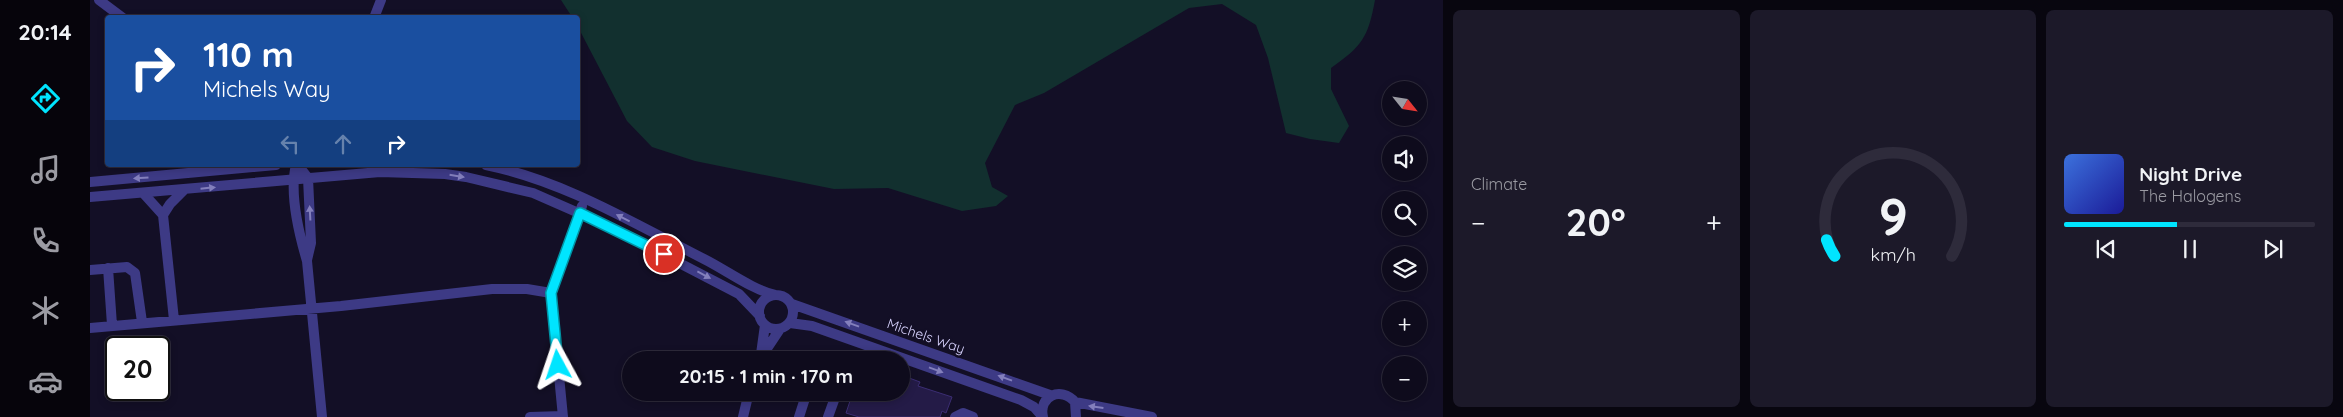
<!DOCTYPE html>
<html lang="en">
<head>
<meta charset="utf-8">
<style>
	:root { --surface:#0e0b1c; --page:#1c1929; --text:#f1f3f6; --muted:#9b9ba3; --line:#2e2b3b; --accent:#00e5ff }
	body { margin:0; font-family:Quicksand,sans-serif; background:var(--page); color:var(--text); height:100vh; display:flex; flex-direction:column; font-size:19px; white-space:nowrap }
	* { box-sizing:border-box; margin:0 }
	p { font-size:16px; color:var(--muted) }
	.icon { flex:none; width:28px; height:28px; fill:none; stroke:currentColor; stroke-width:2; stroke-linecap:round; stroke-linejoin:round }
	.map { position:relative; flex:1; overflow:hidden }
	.sheet { display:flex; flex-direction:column; gap:10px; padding:10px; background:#08060f; width:900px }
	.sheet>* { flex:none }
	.guide { position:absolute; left:15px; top:15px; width:475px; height:152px; border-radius:5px; box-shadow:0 2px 8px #0003,0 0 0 1px var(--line); background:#1a4fa0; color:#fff; overflow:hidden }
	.needle { width:32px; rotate:120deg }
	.controls { position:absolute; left:1292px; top:81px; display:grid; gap:10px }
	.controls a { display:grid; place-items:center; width:45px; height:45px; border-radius:50%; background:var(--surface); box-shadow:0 2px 8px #0003,0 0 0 1px var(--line); font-size:25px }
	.speed { position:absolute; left:15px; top:336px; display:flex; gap:10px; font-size:25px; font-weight:700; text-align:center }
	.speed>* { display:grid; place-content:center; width:65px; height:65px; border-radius:50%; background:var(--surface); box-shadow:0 2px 8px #0003,0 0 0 1px var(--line); line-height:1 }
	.speed .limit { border:2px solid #111; border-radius:8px; background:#fff; color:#111 }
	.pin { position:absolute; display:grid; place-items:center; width:42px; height:42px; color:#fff; margin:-21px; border:2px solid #fff; border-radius:50%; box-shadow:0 1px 5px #0007 }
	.me { position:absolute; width:55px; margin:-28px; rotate:355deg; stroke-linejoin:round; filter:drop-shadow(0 0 4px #0008) }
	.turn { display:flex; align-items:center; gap:18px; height:105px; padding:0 15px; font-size:22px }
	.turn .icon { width:65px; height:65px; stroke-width:2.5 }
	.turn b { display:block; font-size:35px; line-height:42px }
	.lanes { display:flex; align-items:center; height:48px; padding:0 15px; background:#0003; justify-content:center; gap:25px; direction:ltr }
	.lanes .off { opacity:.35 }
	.big { font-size:38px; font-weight:700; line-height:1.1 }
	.sheet .widget { flex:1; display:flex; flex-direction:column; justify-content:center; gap:8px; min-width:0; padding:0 18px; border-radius:8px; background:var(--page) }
	.sheet .dial { align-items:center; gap:0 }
	.dial svg { height:130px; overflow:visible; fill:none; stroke:var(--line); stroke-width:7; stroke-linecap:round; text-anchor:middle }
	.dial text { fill:var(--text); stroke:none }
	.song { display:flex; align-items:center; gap:15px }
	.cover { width:60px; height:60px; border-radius:8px; background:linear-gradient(135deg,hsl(220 70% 55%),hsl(240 70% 35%)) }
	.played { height:5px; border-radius:2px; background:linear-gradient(90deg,var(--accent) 45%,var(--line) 45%) }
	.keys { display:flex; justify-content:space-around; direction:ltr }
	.heat { display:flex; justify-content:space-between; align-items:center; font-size:28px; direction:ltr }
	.sheet .tiles { flex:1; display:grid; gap:10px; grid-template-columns:repeat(3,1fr) }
	.trip { position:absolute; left:532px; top:351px; width:288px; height:50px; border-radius:25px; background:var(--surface); box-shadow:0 2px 8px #0003,0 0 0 1px var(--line); font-weight:700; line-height:50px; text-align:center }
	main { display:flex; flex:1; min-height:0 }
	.dock { display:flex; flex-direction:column; width:90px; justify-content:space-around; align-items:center; background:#06040b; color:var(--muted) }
	.dock .icon { width:35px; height:35px }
	.dock .current { color:var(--accent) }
	.dock b { font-size:22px; color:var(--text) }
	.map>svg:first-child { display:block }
	.green { fill:#12302f }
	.building { fill:#241b47; stroke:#3b2d73 }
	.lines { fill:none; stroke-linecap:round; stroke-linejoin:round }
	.minor { stroke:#3d3a85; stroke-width:10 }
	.oneway { fill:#837fbc }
	.route-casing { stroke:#0095a6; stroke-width:12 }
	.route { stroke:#00e5ff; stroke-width:9 }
	.labels { text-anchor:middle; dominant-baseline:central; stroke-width:5; stroke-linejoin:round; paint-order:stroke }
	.street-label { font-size:14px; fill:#d9d4ff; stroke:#130f26 }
</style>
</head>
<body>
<main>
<nav class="dock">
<b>20:14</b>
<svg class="icon current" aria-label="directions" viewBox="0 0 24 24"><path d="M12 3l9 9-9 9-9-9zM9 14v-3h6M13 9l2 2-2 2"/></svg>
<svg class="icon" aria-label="music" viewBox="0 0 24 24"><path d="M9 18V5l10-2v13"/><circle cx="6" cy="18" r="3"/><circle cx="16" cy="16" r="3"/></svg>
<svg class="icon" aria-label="phone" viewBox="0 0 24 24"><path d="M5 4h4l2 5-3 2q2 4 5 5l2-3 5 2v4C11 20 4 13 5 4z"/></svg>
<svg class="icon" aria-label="climate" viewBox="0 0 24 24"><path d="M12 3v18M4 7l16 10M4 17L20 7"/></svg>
<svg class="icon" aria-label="car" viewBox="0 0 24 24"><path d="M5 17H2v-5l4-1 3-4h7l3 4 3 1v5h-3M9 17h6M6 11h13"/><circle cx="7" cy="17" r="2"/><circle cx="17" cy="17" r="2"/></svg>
</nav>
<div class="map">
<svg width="1353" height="417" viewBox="0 0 1353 417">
	<rect width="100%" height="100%" fill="#130f26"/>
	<path class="green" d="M471,0h814c-7,38 -13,46 -44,68v21l18,37 -10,17 -29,-4 -24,-6 -18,-75 -12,-33 -34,-21 -33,4 -145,85 -29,12 -30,58 7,24 16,9 -12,10 -34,5 -74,-23 -54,1 -139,-28 -43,-14 -25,-26 -49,-94v-9l-6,-1z"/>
	<path class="building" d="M811,375l19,7 -2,4 34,11 -6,16 -4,-2 -2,6h-81l-13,-4 7,-21h48z"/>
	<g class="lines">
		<path class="minor" d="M9,0l24,18
			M284,18l7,-18
			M206,165c-7,28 3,69 11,96l15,156
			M208,165l10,13 3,65 -4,17
			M396,165c78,16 147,58 218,94 22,11 49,31 71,36
			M0,182l186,-17
			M54,194l19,21 11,105
			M0,197l290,-25 65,2 21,3 67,16 73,32 133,69 21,22
			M73,215l7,-11 14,-14
			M18,268l4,57
			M0,270l37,-3 8,6 7,49
			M669 312a17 17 0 1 1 34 0a17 17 0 1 1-34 0Z
			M702,304l258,91
			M700,323l22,3 209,74 13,7 8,9
			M0,328l251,-22 151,-17h35l24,4
			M671,354l4,-29
			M670,359l20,-30
			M985,402l77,15
			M440,417l33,-1
			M473,417l-12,-124 31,-87
			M653,417l6,-25
			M709,417l8,-25
			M738,417l9,-25
			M865,417l8,-4 10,4
			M953,417c-5,-21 18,-31 32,-15l1,15"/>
	</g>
	<defs><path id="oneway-solid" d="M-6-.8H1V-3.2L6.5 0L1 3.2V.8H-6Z" transform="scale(1.25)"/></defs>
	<g class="oneway">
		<use href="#oneway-solid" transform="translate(367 176) rotate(9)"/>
		<use href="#oneway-solid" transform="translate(51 178) rotate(176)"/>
		<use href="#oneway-solid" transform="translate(118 188) rotate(-6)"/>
		<use href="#oneway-solid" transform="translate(220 213) rotate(-93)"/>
		<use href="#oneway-solid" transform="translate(533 218) rotate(-153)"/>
		<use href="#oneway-solid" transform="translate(614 275) rotate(28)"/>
		<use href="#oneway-solid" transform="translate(762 324) rotate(-160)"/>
		<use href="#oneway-solid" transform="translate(846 370) rotate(20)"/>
		<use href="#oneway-solid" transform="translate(915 378) rotate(-160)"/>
		<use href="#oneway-solid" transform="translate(1006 407) rotate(-172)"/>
	</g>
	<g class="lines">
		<defs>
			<path id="route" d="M468,365l-7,-72 29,-80 84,41"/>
		</defs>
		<use href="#route" class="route-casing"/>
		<use href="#route" class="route"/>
	</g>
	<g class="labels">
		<g class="street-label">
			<text transform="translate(836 336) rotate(19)">Michels Way</text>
		</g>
	</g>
</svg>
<div class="controls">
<a><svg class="needle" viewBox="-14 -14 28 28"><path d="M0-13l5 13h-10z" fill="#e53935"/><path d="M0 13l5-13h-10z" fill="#9b9ba3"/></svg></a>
<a><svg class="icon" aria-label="sound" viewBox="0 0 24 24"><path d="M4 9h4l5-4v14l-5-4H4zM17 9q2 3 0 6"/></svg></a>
<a><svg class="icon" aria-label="search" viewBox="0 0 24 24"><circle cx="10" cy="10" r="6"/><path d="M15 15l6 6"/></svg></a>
<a><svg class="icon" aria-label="layers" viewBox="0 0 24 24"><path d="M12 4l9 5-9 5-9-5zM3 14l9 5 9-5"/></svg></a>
<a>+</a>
<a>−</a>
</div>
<div class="speed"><div class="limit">20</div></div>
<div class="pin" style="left:574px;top:254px;background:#d93025"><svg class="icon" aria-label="arrive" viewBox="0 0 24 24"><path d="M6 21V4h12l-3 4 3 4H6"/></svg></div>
<svg class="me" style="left:468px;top:365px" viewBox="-20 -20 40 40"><path d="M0-17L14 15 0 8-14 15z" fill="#00e5ff" stroke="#fff" stroke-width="4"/></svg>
<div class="trip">20:15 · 1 min · 170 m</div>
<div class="guide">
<div class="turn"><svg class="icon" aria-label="right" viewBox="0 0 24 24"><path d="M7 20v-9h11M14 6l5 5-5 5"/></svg><div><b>110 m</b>Michels Way</div></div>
<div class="lanes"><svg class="icon off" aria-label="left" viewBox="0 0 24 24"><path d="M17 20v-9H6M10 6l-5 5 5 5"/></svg><svg class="icon off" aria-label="ahead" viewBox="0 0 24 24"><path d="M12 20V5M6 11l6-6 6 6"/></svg><svg class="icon" aria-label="right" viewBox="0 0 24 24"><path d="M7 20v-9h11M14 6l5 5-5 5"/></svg></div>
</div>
</div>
<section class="sheet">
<div class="tiles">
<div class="widget"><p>Climate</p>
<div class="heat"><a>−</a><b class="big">20°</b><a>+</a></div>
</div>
<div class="widget dial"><svg viewBox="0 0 100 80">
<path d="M14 69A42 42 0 1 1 86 69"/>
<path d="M14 69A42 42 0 0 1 9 59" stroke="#00e5ff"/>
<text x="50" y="56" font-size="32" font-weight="700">9</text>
<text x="50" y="72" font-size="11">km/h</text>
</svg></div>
<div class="widget">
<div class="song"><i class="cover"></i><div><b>Night Drive</b><p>The Halogens</p></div></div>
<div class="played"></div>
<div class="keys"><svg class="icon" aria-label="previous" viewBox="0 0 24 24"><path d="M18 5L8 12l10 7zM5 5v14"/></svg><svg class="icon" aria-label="pause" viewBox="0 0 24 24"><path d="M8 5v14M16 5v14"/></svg><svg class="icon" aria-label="next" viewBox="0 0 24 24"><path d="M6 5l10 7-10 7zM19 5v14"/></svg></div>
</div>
</div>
</section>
</main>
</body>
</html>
